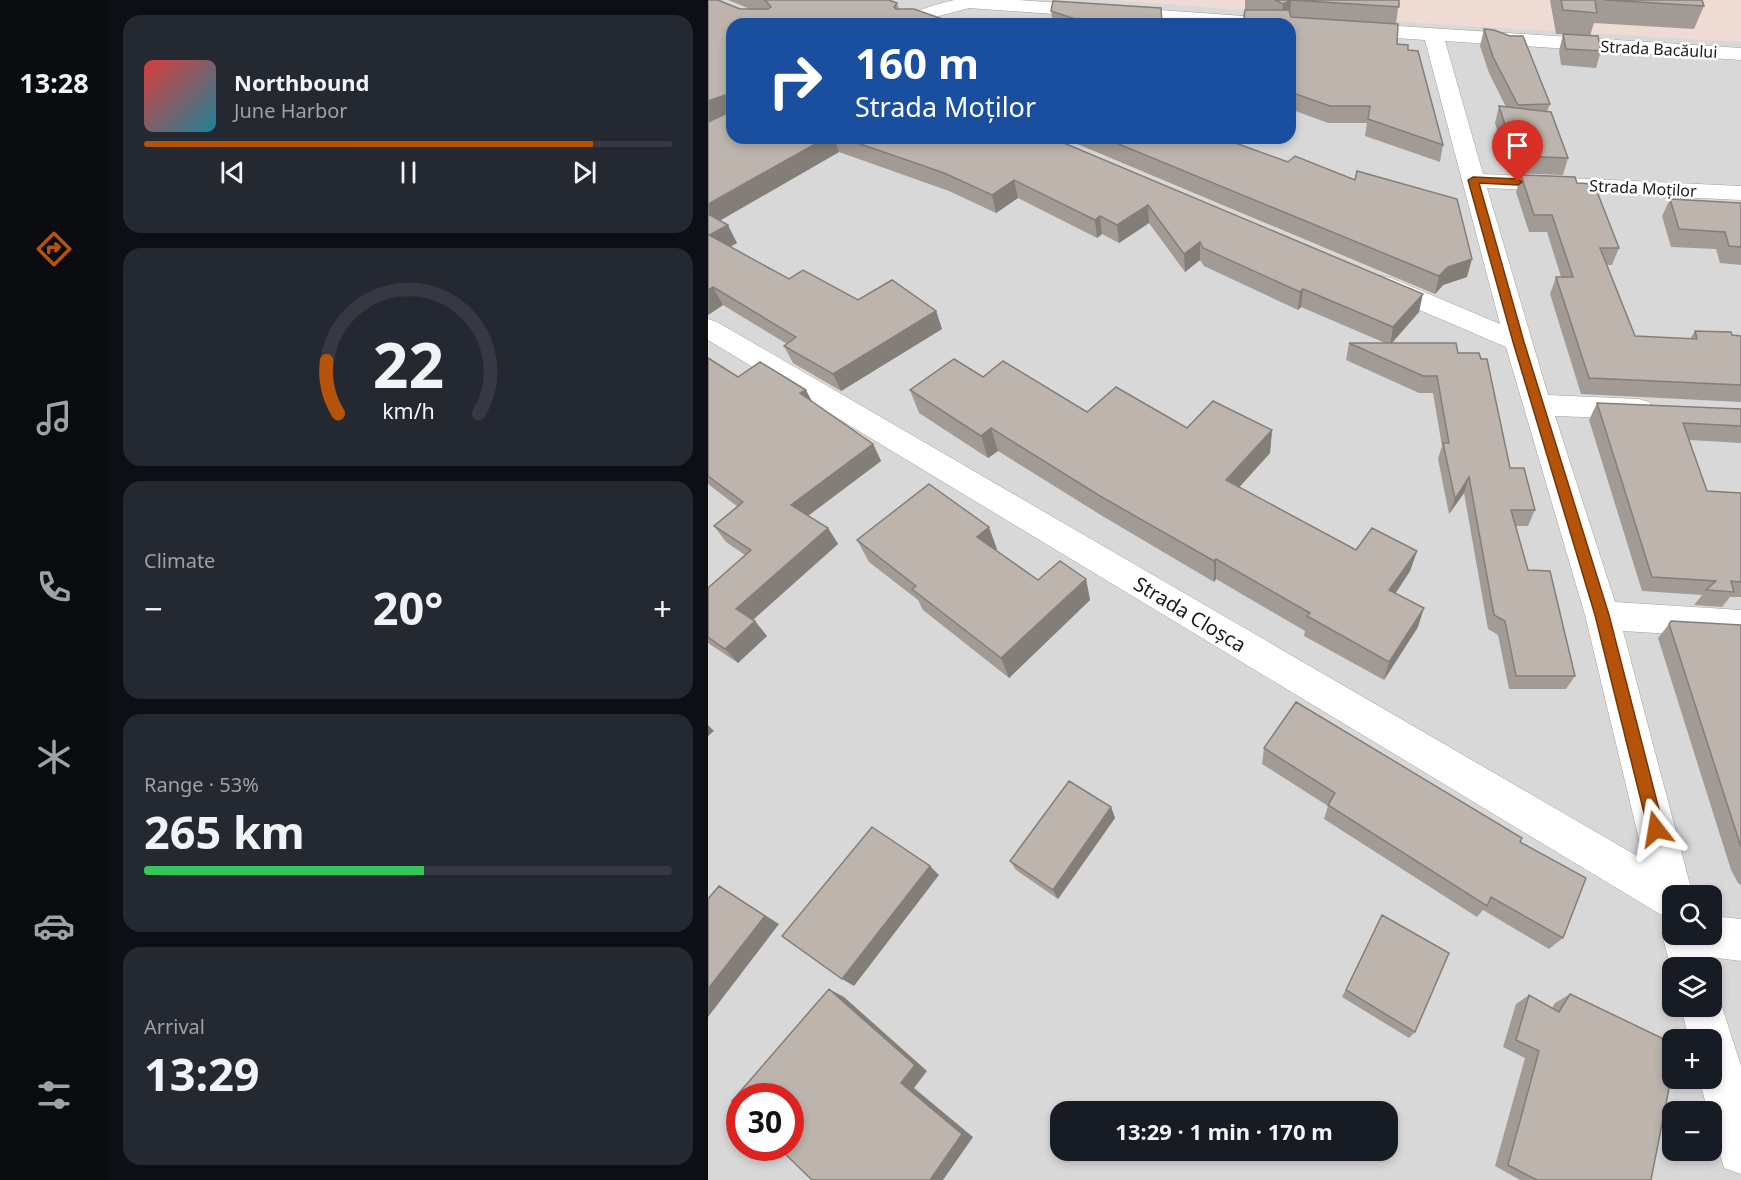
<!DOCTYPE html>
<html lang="en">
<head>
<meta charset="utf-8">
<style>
	:root { --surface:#171b24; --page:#242831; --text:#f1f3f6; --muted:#9ea1a6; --line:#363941; --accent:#b45309 }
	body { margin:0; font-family:"Noto Sans",sans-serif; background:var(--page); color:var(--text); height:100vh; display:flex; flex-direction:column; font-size:22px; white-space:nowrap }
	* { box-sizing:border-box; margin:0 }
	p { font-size:20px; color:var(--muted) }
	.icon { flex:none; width:33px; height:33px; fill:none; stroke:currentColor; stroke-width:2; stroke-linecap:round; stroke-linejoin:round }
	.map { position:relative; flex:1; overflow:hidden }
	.drawer { display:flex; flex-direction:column; gap:15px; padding:15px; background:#0d0f14; width:600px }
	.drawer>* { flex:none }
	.top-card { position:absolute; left:18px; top:18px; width:570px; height:126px; border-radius:18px; box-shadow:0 3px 9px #0003; background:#1a4fa0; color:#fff; overflow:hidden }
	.buttons { position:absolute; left:954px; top:885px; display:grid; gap:12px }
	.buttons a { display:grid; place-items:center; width:60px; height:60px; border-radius:12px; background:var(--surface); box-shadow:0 3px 9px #0003; font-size:30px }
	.speed { position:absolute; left:18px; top:1083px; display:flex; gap:12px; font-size:30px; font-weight:700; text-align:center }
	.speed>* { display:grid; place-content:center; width:78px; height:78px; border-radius:50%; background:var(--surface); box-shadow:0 3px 9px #0003; line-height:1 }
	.speed .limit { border:9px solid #d22; background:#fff; color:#111 }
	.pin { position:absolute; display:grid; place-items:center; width:51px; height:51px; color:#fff; margin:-62px -26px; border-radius:50% 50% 50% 0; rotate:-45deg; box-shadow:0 0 6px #0007 }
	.pin .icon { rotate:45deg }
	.me { position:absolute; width:66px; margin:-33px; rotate:346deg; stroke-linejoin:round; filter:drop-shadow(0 0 4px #0008) }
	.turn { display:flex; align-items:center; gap:21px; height:126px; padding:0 30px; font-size:27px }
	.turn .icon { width:78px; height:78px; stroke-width:2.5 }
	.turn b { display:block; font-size:42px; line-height:51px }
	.big { font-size:45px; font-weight:700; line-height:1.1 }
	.drawer .widget { flex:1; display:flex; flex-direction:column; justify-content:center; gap:9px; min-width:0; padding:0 21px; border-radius:18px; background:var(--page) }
	.drawer .dial { align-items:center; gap:0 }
	.dial svg { height:156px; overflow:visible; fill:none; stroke:var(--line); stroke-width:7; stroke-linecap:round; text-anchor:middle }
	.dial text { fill:var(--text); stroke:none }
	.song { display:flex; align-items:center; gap:18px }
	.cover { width:72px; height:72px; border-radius:9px; background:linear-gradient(135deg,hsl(0 70% 55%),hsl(190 70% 35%)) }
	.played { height:6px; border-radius:3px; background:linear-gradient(90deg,var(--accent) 85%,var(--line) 85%) }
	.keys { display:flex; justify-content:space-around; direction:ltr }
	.heat { display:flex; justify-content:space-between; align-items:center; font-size:33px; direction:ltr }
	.charge { height:9px; border-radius:4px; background:linear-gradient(90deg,#34c759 53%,var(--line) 0) }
	.trip { position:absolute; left:342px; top:1101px; width:348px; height:60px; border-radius:18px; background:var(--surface); box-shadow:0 3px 9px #0003; font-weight:700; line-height:60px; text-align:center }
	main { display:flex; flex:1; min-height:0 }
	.dock { display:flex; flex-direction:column; width:108px; justify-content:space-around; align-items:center; background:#090b0e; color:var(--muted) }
	.dock .icon { width:42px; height:42px }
	.dock .on { color:var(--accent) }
	.dock b { font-size:27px; color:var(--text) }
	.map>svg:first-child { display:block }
	.residential { fill:#d9d8d8; fill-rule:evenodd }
	.military { fill:#eedbd4 }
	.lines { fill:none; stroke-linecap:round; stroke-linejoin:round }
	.minor-casing { stroke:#a2a2a2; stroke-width:1 }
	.minor { fill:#fff; fill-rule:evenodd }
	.wall { fill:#a29b95 }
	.shaded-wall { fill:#847e79 }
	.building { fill:#bcb4ad; stroke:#847e79; stroke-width:1.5 }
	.route { fill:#b45309; stroke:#753606; stroke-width:1.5 }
	.labels { text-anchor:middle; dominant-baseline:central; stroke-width:5; stroke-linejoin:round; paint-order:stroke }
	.far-street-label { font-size:16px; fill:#1b1b1b; stroke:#fff }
	.street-label { font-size:20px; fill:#1b1b1b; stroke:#fff }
</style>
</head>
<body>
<main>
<nav class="dock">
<b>13:28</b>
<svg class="icon on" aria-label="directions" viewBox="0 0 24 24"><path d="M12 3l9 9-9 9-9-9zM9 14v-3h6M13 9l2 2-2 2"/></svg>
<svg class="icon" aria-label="music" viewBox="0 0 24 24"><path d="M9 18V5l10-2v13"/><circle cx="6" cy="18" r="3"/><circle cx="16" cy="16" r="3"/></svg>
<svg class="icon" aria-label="phone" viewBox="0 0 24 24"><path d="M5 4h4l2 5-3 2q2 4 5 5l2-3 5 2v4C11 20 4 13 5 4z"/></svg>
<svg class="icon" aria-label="climate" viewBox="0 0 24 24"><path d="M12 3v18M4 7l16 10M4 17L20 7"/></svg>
<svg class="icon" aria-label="car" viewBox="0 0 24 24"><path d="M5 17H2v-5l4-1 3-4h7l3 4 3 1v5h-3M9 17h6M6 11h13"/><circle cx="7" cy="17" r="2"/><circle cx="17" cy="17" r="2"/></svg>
<svg class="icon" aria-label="filters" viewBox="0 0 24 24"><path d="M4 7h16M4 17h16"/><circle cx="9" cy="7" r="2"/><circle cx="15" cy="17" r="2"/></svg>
</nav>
<section class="drawer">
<div class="widget">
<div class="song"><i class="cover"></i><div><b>Northbound</b><p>June Harbor</p></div></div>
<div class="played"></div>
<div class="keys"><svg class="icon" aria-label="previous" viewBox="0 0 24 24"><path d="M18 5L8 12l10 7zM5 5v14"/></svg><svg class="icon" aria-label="pause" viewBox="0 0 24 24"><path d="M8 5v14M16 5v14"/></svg><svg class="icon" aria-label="next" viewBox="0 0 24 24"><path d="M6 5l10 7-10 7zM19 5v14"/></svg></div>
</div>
<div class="widget dial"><svg viewBox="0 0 100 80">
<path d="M14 69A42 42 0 1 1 86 69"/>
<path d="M14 69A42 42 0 0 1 8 42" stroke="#b45309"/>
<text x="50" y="56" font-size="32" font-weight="700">22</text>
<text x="50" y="72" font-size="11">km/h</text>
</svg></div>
<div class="widget"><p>Climate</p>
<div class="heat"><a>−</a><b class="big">20°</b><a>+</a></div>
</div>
<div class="widget"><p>Range · 53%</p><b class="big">265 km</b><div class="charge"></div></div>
<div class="widget"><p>Arrival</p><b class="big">13:29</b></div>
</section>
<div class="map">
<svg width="1033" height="1180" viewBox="0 0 1033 1180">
	<rect width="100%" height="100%" fill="#ece8e1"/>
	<path class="residential" d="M0,0h1033v1180h-1033zM24,24h558v114h-558zM964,896h40v38h-40zM964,968h40v38h-40zM964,1040h40v38h-40zM32,1096h50v52h-50zM352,1112h328v38h-328zM964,1112h40v38h-40z"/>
	<path class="military" d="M403,0h630v42l-292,-17z"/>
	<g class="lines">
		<defs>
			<path id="minor" d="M246,0h64l255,18 9,5 8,-4 451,29v12l-296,-19 38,133 258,12v14l-254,-12 61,207 91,4 10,3 4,7 -4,7 -10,3 -84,-3 60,186 126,8v28l-118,-7 70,265h-21v38h40v-18l29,3v42l-31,-4 3,11 -1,4v-4h-40v4l-10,-38 8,-15 -12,-6 -950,-573v-21l9,3 927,538 -59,-245 -79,-268 -133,-57 -4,-6 4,-6 9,-2 9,2 109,46 -75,-284 -135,-9v-7h-96l-225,-16 -30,8 -14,8h-24c11,-15 36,-19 53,-24z
				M1004,988l5,3 24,75v108l-17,-6 -12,-41v-15h-4l-9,-34h13v-38h-23l-8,-34h31z"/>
		</defs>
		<use href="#minor" class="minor-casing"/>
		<use href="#minor" class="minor"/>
	</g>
	<path class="wall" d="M0,0l32,9h10l-22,-9h161l8,3 2,6 52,13v2h-219v114h320l367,174 -27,31 66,10 52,115 25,42 -7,16h-12l12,44 47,106 -9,13h-57l-11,-54 -10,-6 -24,-136 -15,21 -11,-55 4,-13 -9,-53h-14l-73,-33 3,-17h36l-84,-36 -3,3 -94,-44 -4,-6 -15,12 -36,-49 -30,20 -17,-9 -5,4 -79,-40 -22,15 -47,-22 -110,-39 -119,68 17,23 -7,4 59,32 69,21 78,11 6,18 -101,62 -48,-28 -9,-17 3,-2 -64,-39 -15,10z
		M537,0h154l-3,24 1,20 11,6 35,95 -3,17 -75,-26 2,-13h-39l-38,-14v-85l-45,-11z
		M842,0h152l2,6 -10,23 -100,-6 -4,13 11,15 -5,17 -35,-3 -2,-14 4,-17h-7z
		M343,11l111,13h-109z
		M776,29l66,75 -3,8 21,46 -5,17 -53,-2 -15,-50 4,-17 7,1 -17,-34 -9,-27z
		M355,138h159l245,139 -24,8 -8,9z
		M813,175l56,8 42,65 -7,17h-5l28,71 55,3 5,-8 46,5v66l-160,-8 -31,-100 6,-17h5l-14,-45h-18l-13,-40z
		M962,199l71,4v62l-21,-2 -4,-14 -45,-2 -9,-31z
		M0,358l30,19 74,25 61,42 8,17 -73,55 20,12 10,16 -85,76 14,16 -29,27 -30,-20v-55l37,-33 -19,-13 -12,-16 24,-19 -30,-23z
		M275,377l104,35 100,16 85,2 -2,23 -31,34 117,63 61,1 -7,20 -14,22 22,34 -34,53 -80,-44 1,-5 -89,-52 -2,3 -110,-65 -106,-66 -10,7 -69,-45 -9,-23z
		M889,403l144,6v34l-52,-3 18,51 34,2v104h-11l-8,10 -28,-2 8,-10 -60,-4 -53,-171z
		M149,540l140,9 -1,1 42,30 48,-1 4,21 -81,78 -86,-68 -5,-10 -49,-38z
		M961,624l72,1v260l-3,-2 -7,-13 -73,-232z
		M556,748l256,94 43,96 -14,11 -66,-39 -6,7 -153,-98 4,-13 -66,-42z
		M403,807l4,11 -57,81 -42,-29 -6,-9z
		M674,915l33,117 -6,6 -67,-41z
		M862,994l81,186h-131l-25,-14 30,-108 -22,-11 13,-43 13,-9 23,13 3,-5z"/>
	<path class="shaded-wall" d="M583,0l-1,17 -8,3 1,-16z
		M17,95l7,17 -24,11v-22z
		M118,138h8l5,14 -130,75 -1,-2v-21z
		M306,180l4,18 -22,15 -4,-18z
		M440,205l1,18 -30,20 -2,-18z
		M392,216l2,18 -5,4 -2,-18z
		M20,225l9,18 -18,10 -10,-18z
		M492,242v18l-15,12 -1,-18z
		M764,259l-5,18 -24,8 -8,9 4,-18 9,-9z
		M5,287l10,18 -15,10v-25z
		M595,289l-2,18 -3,3 2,-18z
		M715,294l-4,18 -29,33 3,-18z
		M228,311l6,18 -101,62 -8,-17z
		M98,390l9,17 -15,-14z
		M283,428l7,23 -10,7 -7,-22z
		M564,430l-2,23 -44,49v-22z
		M165,444l8,17 -80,60 -10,-16z
		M761,477l-5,16 -15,21 6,-15z
		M281,527l8,22 -11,9 -9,-21z
		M120,528l10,16 -90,80 -12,-15z
		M709,551l-7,20 -26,39 5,-20z
		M508,559v20l-2,3v-21z
		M378,579l4,21 -81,78 -8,-20z
		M716,608l-6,19 -34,53 5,-18z
		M47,621l12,15 -29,27 -13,-14z
		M0,725l6,6 -6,5z
		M403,807l4,11 -57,81 -5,-9z
		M222,866l9,9 -85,111 -12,-7z
		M11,886l60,38 -71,93v-28z
		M121,989l15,8 83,74 -13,17 59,49 -30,43h-13z"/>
	<path class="building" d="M0,0h10l22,9h28l3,-2 -5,-6 -1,-1h124l8,3 -3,4 2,2h18l37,13 -3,2h-216v114h94l-118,66v-82l17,-8v-19l-17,6z
		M567,0h124v7l-108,-7 -8,4z
		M853,0h34l2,13 -34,-3z
		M897,0h97l2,6z
		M345,1l108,7 1,16h-72l-39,-13z
		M537,10h44l2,7 107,7 -1,20 11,1v5l10,1 25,94 -75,-26 2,-13h-40l-40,-14v-68h-47z
		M776,29l10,1 16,6h13l27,68 -32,1 -25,-48z
		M855,34l35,2 3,15 -35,-2z
		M791,106l52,6 17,46 -53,-2z
		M135,138h209l371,156 -30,33 -90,-38 -3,3 -97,-44 -3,-6 -16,12 -36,-49 -31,20 -17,-9 -5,4 -81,-40 -22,15 -48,-22z
		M396,138h118l66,24 7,-6 60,24 2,-9 100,28 15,60 -24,8 -9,9z
		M813,175l54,2 2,6 17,1 25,64h-19l35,88 62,3 -2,-8 36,1 1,3 9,1v49l-152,-7 -33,-101h17l-21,-62h-18z
		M962,199l71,4v44l-12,-1 -4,-14 -46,-3z
		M0,214l20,11 -19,10 80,44 14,-9 55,30 34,-20 44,31 -103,63 -49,-28 12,-9 -83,-50 -5,3z
		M641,343h107l2,10h21l2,6h6l23,109h14l11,42h-24l17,60 22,1 25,105h-59l-11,-55 -11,-6 -25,-138 -14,22 -12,-56h6l-12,-67h-14z
		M0,358l30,19 22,-15 46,28 -6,3 73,51 -82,61 37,23 -92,81 19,12 -30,28 -17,-12v-49l43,-38 -37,-24 29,-24 -35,-26z
		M246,359l29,18 20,-16 84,51 29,-25 71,41 26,-27 59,29 -46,50 130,70 16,-22 45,23 -28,39 35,18 -35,54 -82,-46 3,-3 -94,-54 -2,2 -114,-65 -109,-68 -10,8 -71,-46z
		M889,403l144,6v17l-58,-3 24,68 34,2v89l-10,-1 3,11 -28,-2 10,-9 -64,-4z
		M221,484l60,43 -12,10 61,43 22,-19 26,18 -85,79 -89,-69 4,-3 -59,-46z
		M963,621l70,4v222l-72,-223z
		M588,702l226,136 -2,4 66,36 -23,60 -72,-41 -4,9 -159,-101 7,-12 -71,-45z
		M361,781l42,26 -58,83 -43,-29z
		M164,827l58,39 -88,113 -60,-43z
		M11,886l46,30 -57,73v-90z
		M674,915l67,38 -34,79 -69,-42z
		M121,989l86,76 -14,18 61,51 -32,46h-118l-33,-32h11v-52h-50v12l-8,-7z
		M862,994l102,49v30l-21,107h-114l-29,-15 31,-114 -23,-11 13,-45 30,17z"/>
	<path class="route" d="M765,177l45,2 4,3 -4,3 -39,-2 45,159 85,273 55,214 -2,5 -6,3 -5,-3 -3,-5 -53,-214 -82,-273 -45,-162z"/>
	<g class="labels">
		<g class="far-street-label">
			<text transform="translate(951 49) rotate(3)">Strada Bacăului</text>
			<text transform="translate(935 188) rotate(3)">Strada Moților</text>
		</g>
		<g class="street-label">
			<text transform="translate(482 614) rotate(31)">Strada Cloșca</text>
		</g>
	</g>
</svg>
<div class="buttons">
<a><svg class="icon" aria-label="search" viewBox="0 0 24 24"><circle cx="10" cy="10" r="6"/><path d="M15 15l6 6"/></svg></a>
<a><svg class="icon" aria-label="layers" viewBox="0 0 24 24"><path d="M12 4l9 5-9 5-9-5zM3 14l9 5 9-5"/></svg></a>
<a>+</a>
<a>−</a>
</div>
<div class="speed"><div class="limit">30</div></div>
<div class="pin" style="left:810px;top:182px;background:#d93025"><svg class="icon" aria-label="arrive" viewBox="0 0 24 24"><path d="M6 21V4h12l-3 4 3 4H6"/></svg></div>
<svg class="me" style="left:948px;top:829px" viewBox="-20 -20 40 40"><path d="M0-17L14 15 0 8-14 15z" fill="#b45309" stroke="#fff" stroke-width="4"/></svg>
<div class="trip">13:29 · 1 min · 170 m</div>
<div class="top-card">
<div class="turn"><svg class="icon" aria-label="right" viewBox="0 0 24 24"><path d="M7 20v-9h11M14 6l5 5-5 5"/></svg><div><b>160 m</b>Strada Moților</div></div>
</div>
</div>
</main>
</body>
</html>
